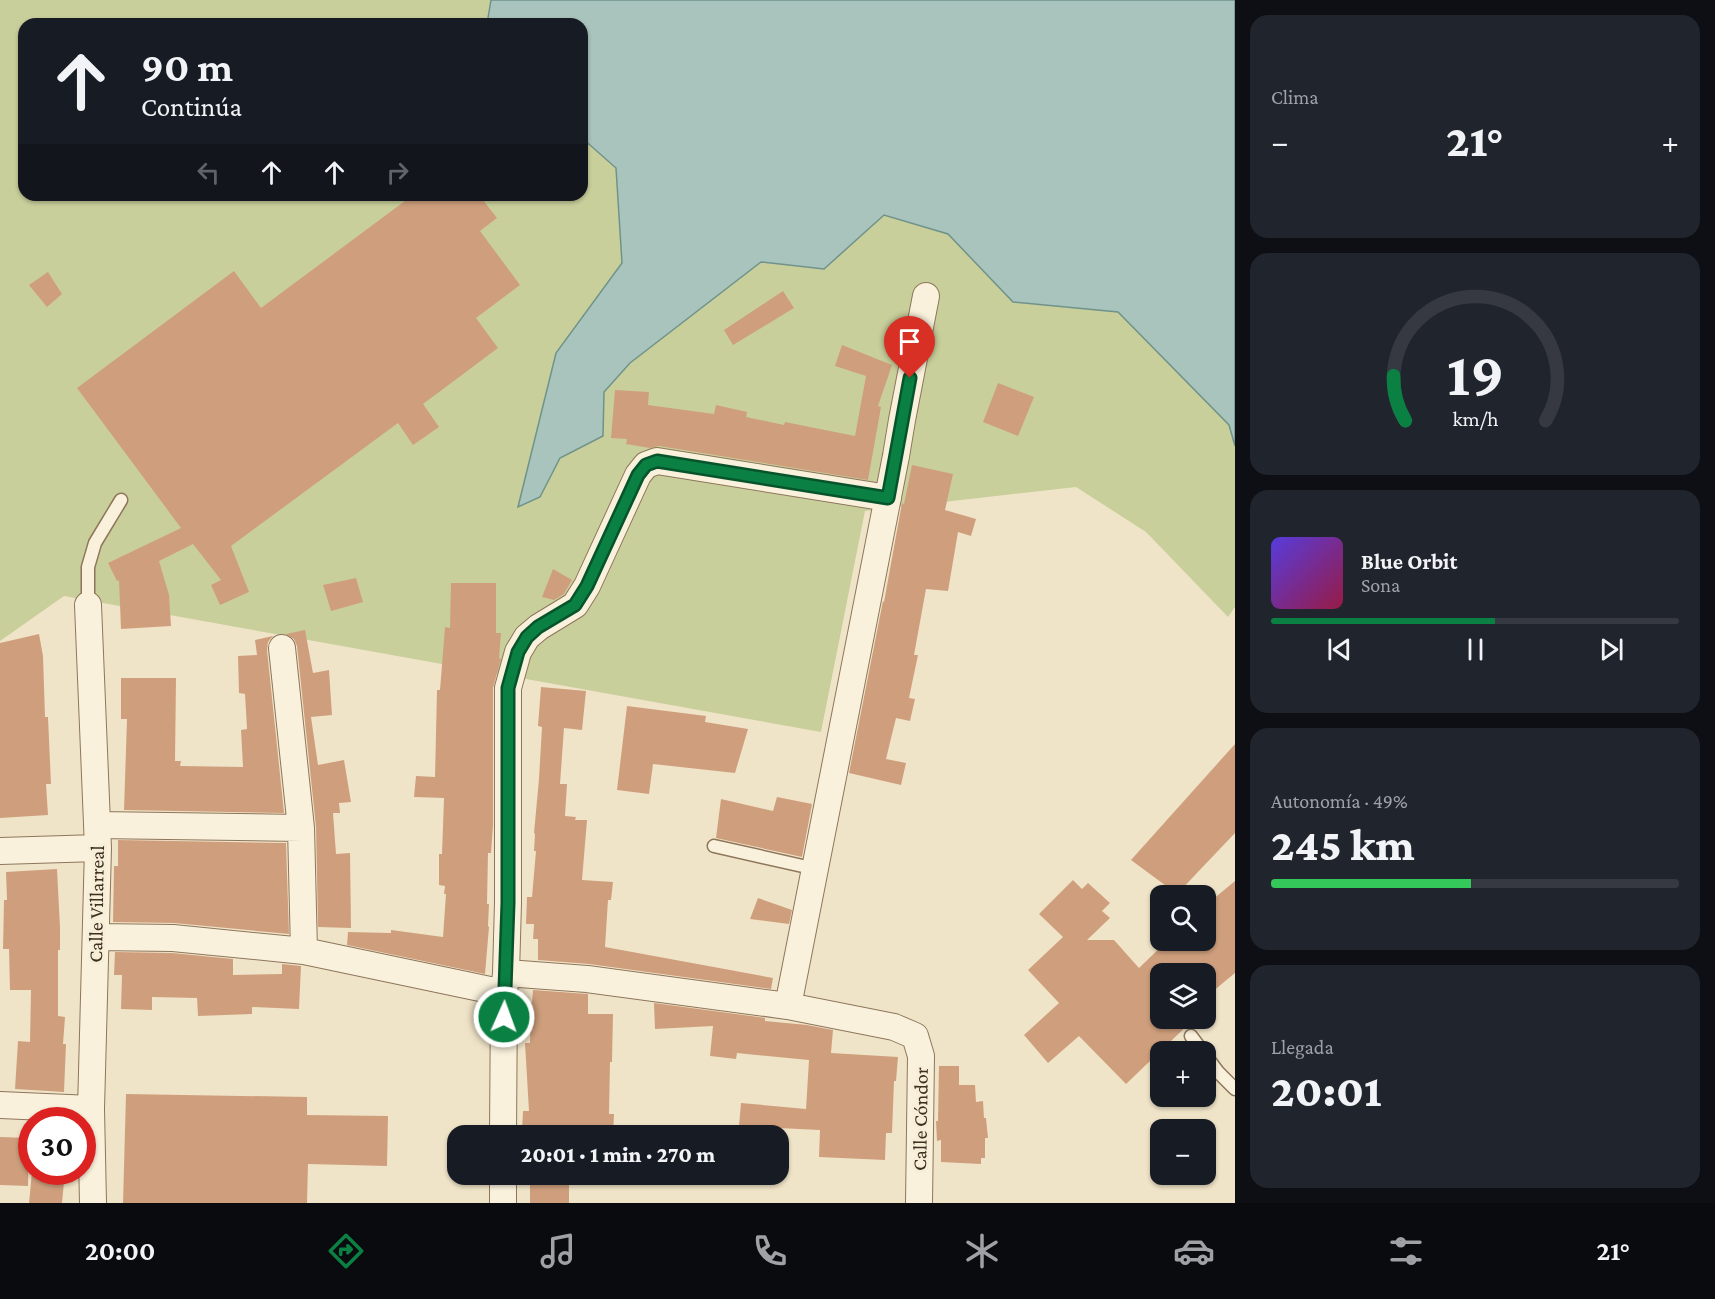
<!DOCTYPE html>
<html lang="es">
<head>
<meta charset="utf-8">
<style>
	:root { --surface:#171b24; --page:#20242c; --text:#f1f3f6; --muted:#9ea1a6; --line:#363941; --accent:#0b8043 }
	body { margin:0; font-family:"Crimson Pro",serif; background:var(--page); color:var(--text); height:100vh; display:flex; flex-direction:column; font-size:22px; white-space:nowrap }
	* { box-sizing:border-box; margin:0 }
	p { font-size:20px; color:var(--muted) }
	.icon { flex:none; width:33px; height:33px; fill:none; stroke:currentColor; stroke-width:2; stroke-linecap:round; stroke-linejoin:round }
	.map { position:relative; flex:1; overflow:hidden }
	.side { display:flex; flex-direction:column; gap:15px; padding:15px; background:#0d0f14; width:480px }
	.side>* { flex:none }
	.top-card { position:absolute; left:18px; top:18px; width:570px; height:183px; border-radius:18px; box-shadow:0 2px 4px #0004; background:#171b24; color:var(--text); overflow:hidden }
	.fabs { position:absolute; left:1150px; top:885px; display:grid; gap:12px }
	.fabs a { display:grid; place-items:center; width:66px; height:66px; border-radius:12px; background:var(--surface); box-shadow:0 2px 4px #0004; font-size:30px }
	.speed { position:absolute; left:18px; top:1107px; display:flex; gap:12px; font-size:30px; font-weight:700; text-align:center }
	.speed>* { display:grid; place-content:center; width:78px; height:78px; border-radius:50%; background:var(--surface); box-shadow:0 2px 4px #0004; line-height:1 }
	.speed .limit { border:9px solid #d22; background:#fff; color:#111 }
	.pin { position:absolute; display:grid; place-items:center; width:51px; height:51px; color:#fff; margin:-62px -26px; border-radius:50% 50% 50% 0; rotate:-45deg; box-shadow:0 0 6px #0007 }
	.pin .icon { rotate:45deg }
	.me { position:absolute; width:66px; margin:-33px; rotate:2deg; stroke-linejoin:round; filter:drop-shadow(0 0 4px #0008) }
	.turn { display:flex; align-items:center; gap:21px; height:126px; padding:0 24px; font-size:27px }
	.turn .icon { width:78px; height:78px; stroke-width:2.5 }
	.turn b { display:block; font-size:42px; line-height:51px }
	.lanes { display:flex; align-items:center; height:57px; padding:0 24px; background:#0003; justify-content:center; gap:30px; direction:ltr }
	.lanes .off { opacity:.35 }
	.big { font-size:45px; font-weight:800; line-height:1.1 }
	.side .tile { flex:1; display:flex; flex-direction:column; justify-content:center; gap:9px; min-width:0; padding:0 21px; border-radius:18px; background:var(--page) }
	.side .dial { align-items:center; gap:0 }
	.dial svg { height:156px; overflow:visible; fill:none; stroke:var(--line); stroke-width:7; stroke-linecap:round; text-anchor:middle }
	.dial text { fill:var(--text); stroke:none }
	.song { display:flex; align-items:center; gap:18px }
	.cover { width:72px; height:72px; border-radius:9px; background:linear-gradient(135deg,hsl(250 70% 55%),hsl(340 70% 35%)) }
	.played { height:6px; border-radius:3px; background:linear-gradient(90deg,var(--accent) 55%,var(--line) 55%) }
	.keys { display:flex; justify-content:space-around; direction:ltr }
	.heat { display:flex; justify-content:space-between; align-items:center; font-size:33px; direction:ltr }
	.charge { height:9px; border-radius:4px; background:linear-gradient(90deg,#34c759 49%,var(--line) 0) }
	.trip { position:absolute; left:447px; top:1125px; width:342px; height:60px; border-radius:18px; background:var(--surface); box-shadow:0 2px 4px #0004; font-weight:800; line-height:60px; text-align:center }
	.menu { display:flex; height:96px; justify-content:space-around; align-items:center; background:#090b0e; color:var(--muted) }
	.menu .icon { width:42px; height:42px }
	.menu .selected { color:var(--accent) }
	.menu b { font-size:27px; color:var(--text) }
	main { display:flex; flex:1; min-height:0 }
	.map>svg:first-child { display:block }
	.green { fill:#c9cf9b }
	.water { fill:#a9c4bc; stroke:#6f938a; stroke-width:1.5 }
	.building { fill:#cf9f7d }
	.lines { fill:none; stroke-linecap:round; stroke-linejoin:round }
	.lane-casing { stroke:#8d765c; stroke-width:15 }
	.street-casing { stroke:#8d765c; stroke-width:28 }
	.lane { stroke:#faf1dc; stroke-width:12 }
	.street { stroke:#faf1dc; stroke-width:26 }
	.route-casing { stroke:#07532c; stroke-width:15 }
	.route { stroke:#0b8043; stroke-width:10 }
	.labels { text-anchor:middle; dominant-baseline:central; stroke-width:6; stroke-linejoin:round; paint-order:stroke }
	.street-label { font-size:20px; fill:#3d2e20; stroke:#f7eed8 }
</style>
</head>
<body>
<main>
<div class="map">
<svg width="1235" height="1203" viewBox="0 0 1235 1203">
	<rect width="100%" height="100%" fill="#f0e4c8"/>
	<path class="green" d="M0,0h491l-4,24h-463v171h558v-57l34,29 6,96 -66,90 -38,154 22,-10 20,-39 43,-22 1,-44 26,-29 131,-102 63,8 60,-54 64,19 65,68 105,10 111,113 6,21v161l-7,10 -82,-85 -70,-45 -211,24 -44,221 -757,-136 -64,45z"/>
	<path class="water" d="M491,0h744v446l-6,-21 -111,-113 -105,-10 -65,-68 -64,-19 -60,54 -63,-7 -131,101 -26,29 -1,44 -43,22 -20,39 -22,10 38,-154 66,-90 -6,-95 -34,-30v-114h-95z"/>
	<path class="building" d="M413,195h66l18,23 -17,13 40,54 -44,33 22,30 -75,56 16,23 -26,18 -15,-22 -167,123 18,46 -29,13 -9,-20 10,-5 -28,-36 -34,17 10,34 2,31 -50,3 -2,-49 -2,1 -9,-18 73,-35 -104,-140 157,-117 27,37z
		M48,272l14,22 -15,13 -18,-22z
		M783,291l11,17 -61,37 -9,-15z
		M842,345l50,20 -14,41 3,1 -13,73 -209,-34 -9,2 -24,-4 1,-5 -16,-1 4,-48 34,2 -1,13 66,9 2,-9 31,7 -1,5 38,8 1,-3 70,14 11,-60 -31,-10z
		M998,383l36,14 -16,39 -35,-14z
		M912,465l41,9 -8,36 31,9 -5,17 -13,-4 -10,59 -22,-2 -12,66h4l-9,43 6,1 -5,22 -14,-3 -10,41 20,4 -5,22 -52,-12 34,-172 1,1 18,-99 2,1z
		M553,569l19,11 -8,14 -10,6 -12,-3z
		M356,578l7,24 -32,9 -8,-26z
		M451,583h45v50h5l-2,25 2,1 -8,29v137l-2,28h-3l-1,51h2l-1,22 1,1 -4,47 -138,-29 1,-13 43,1v-3l52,7 3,-43h-2l1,-8 -6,-1v-31h3l2,-56 -30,-1 2,-21 19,1 2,-87h3l5,-63 5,1z
		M305,630l8,43 16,-3 3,45 -21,2 7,48 26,-5 7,42 -12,1 1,10h-7l3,41 14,-1 1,75 -33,-1 -2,-100 -19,-181 -3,-7 -8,-5z
		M39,634l4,22 2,61h3l3,67h-5l2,31 -48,3v-175z
		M273,636l-5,6 -1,8 17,163 -160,-3 3,-91h-6v-41h55l-1,83h6l-1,5 63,1 -2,-37 6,-1 -2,-35 -6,-1 -1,-37 19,-1 -2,-15z
		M541,687l45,4 -4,39 -18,-2 -4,56h7l-2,32 11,1 -1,3h12l-5,60 31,2 -2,18h-3l-3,47 168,31 -2,11 -182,-25 -51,-4v-21h-5l1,-15h-8l1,-27h5l4,-46h-2l1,-17 -1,-1 5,-54 3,-52 -4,-1z
		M627,706l79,10 -1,6 43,7 -13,44 -82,-9 -4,30 -32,-4z
		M1235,744v89l-58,61 -46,-34z
		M777,797l35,7 -10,53 -86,-19 5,-39 52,12z
		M118,840l168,3 3,91 -115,-11 -61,-1 1,-56h4z
		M57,869l3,58v23h-2v66l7,1 -2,27h3l-2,48 -49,-3 3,-48 12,1 1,-52h-21l-1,-41h-6l1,-49h3l-1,-28z
		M1073,880l9,9 6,-6 22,20 -8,8 8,7 -23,22h27l25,28 29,-28h38v-35l29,-24v92l-29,24v-23h-45v44h34l-69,66 -47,-48 -31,27 -24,-28 35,-32 -31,-33 35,-33 -24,-23z
		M758,898l34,12 -3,14 -39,-5z
		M115,952l57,1 61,6v16l49,-1v-10l19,2 -2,43 -47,-2v7l-54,2 -1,-18 -45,-1v13l-31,-1 1,-34h-8z
		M533,990l55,4v20h25l-1,48h-2l-1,52h5l-1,22 -63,-1v-3l-28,-1 1,-20h6l-4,-68h5l1,-41 1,1z
		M654,1003l111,15v3l42,4 26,5 -2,23 67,4 -2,24h-2l-2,52h-6l-1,27 -66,-3 1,-27 -81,-4 2,-23 65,6 3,-49 -72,-7 -1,6 -26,-3 3,-30 -58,3z
		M939,1066h20v19h16l1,17 7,-1 1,17h2l2,20h-3v20h-4v6l-40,-2v-22l-4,1 -1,-20h2z
		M126,1094l181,3v18l81,1 -1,50 -79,-2 -1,39h-184z
		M0,1137l29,1 -1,48 -28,-1z
		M32,1172h33l-3,31h-33z
		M530,1174h39v29h-39z"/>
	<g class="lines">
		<defs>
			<path id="lane" d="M88,605v-38l7,-24 26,-43
				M714,846l102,23
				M1191,1036l12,16
				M1206,1056l12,16 17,17"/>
			<path id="street" d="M88,605l10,243 -7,261 2,94
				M282,648l19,180 3,123
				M97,825l204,3
				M0,851l98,-3
				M97,937l76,1 131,13 200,42
				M506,973l81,6 201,27 106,21 21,9 6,20 -2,147
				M788,1006l108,-550 6,-36 24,-124
				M0,1105l91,4
				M503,1136l1,-143 2,-20 2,-70v-215l10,-36 9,-15 12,-10 36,-22 12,-19 51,-111 8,-10 11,-4 231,37
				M503,1203v-29"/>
		</defs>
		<use href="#lane" class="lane-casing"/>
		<use href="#street" class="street-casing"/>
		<use href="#lane" class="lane"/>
		<use href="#street" class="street"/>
	</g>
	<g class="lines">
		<defs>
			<path id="route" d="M504,1017l4,-114v-215l10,-36 9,-15 11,-10 37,-22 12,-19 51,-111 8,-10 11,-4 231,37 22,-120"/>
		</defs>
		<use href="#route" class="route-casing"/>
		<use href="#route" class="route"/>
	</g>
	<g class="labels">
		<g class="street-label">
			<text transform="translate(96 904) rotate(-89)">Calle Villarreal</text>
			<text transform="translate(920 1119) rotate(-89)">Calle Cóndor</text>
		</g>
	</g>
</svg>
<div class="fabs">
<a><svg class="icon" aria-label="search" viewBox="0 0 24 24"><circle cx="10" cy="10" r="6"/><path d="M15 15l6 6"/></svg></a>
<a><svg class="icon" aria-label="layers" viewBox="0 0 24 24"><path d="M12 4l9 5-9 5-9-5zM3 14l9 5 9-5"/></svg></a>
<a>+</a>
<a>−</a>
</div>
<div class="speed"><div class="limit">30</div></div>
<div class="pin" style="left:910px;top:378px;background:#d93025"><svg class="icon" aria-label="arrive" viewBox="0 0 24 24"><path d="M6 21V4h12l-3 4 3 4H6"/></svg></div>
<svg class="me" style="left:504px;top:1017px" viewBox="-20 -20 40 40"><circle r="17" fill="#0b8043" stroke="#fff" stroke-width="3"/><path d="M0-11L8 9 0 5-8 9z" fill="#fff"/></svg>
<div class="trip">20:01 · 1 min · 270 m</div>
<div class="top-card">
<div class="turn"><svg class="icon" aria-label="ahead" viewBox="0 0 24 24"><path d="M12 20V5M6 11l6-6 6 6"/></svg><div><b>90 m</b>Continúa</div></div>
<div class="lanes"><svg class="icon off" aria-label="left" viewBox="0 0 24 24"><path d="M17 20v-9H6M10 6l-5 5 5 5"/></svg><svg class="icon" aria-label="ahead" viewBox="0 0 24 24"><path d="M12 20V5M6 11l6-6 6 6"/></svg><svg class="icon" aria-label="ahead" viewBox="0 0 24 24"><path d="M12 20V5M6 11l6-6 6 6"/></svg><svg class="icon off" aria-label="right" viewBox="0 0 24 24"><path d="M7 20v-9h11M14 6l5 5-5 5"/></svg></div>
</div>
</div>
<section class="side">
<div class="tile"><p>Clima</p>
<div class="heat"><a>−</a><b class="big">21°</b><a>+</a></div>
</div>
<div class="tile dial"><svg viewBox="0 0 100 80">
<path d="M14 69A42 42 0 1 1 86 69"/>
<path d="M14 69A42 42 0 0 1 8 46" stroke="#0b8043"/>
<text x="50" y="56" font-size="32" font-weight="700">19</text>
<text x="50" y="72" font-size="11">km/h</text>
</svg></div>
<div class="tile">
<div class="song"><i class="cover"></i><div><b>Blue Orbit</b><p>Sona</p></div></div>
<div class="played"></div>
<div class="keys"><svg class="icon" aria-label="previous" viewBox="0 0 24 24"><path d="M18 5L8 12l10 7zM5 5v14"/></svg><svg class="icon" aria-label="pause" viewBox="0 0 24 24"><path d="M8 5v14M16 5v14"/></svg><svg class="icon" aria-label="next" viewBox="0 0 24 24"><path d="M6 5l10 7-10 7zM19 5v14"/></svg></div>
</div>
<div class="tile"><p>Autonomía · 49%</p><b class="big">245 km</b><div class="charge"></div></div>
<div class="tile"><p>Llegada</p><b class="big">20:01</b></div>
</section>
</main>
<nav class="menu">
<b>20:00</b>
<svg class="icon selected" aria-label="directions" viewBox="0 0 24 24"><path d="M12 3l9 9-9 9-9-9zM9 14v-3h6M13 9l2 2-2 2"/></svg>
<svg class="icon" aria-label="music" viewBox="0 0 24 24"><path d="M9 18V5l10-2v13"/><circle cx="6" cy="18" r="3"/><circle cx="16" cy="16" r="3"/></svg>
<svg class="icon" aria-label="phone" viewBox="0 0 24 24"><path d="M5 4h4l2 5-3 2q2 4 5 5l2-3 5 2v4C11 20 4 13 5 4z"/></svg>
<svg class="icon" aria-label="climate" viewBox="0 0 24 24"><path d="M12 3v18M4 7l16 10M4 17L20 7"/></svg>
<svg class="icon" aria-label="car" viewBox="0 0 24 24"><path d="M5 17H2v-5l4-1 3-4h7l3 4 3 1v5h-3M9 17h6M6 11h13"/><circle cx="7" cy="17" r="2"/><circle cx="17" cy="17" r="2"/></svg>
<svg class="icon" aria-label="filters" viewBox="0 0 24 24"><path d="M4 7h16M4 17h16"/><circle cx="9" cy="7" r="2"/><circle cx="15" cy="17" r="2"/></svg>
<b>21°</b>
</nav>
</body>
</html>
